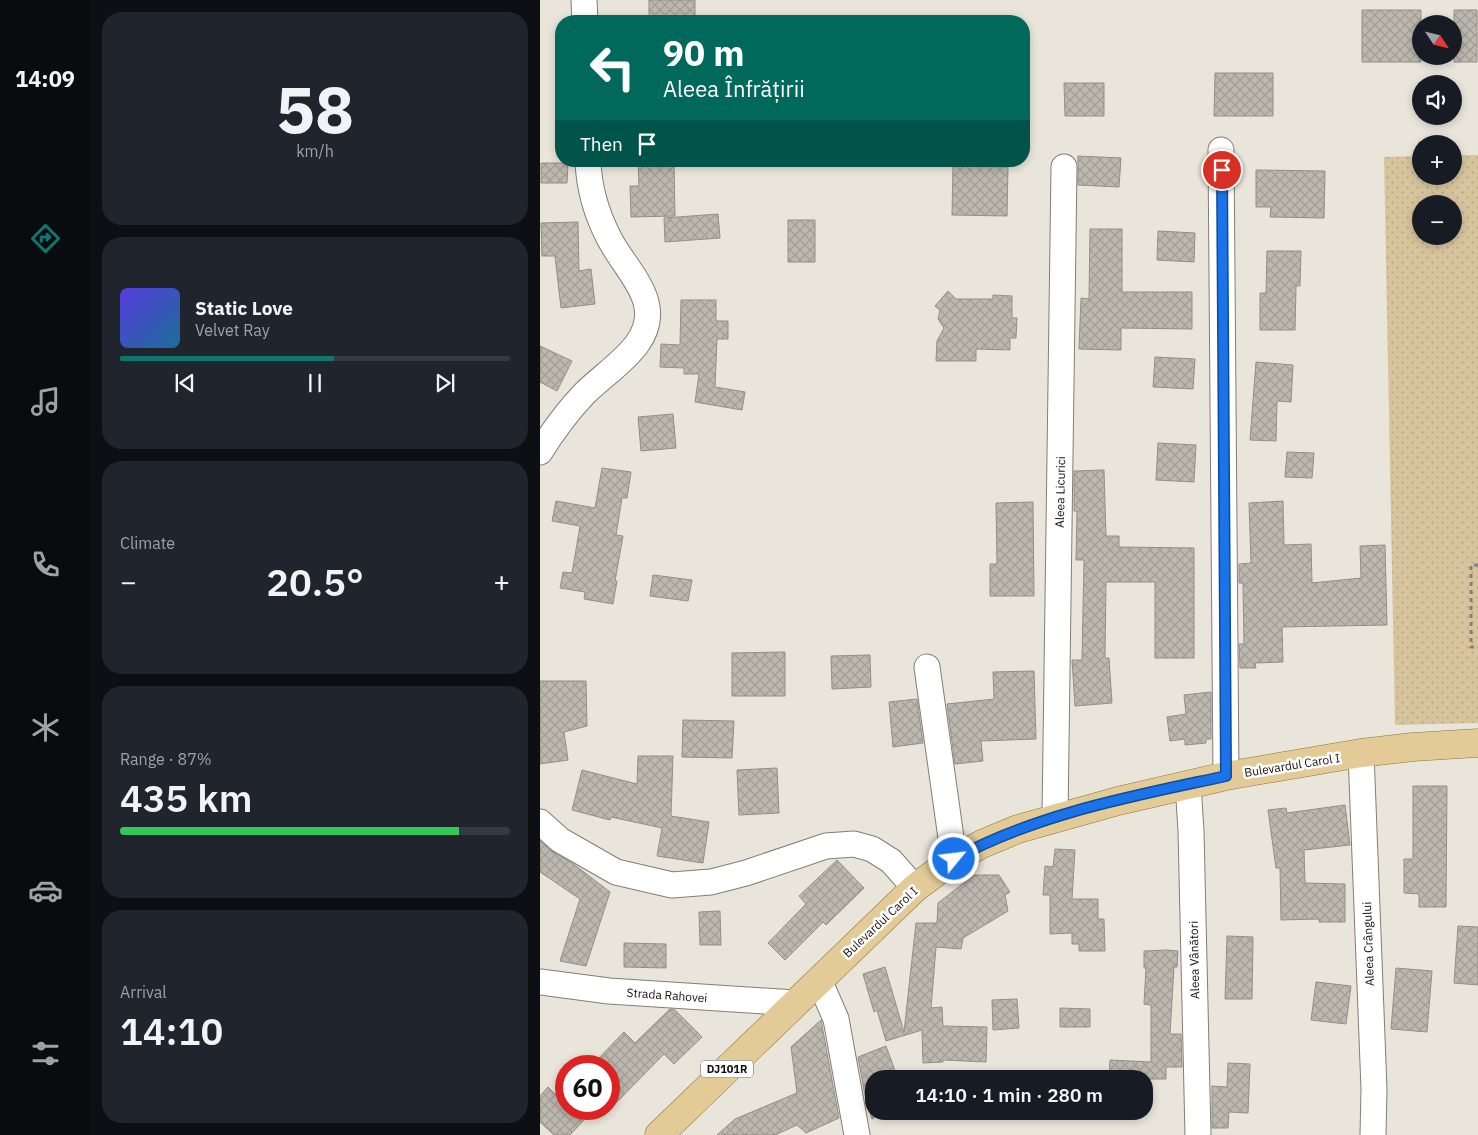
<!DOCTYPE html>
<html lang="en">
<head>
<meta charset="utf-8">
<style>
	:root { --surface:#171b24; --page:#20242c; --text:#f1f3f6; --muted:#9ea1a6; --line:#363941; --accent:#0f766e }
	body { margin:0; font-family:"IBM Plex Sans",sans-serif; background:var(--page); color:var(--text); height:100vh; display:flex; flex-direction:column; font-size:19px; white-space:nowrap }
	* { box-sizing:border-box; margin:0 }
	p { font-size:16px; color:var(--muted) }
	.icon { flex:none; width:28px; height:28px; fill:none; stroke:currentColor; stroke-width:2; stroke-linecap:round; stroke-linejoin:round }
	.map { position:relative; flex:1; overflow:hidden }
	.panel { display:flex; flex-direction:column; gap:12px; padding:12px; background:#0d0f14; width:450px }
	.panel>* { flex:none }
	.hud { position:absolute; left:15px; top:15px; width:475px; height:152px; border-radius:20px; box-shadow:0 2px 8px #0003; background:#00695c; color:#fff; overflow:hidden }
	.needle { width:32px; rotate:125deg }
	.controls { position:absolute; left:872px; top:15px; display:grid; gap:10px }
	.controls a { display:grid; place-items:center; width:50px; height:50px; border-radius:50%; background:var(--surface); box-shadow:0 2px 8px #0003; font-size:25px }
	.speed { position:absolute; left:15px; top:1055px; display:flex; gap:10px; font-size:25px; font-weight:700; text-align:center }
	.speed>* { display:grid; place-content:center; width:65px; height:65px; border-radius:50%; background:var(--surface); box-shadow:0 2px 8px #0003; line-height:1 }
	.speed .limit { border:8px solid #d22; background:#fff; color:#111 }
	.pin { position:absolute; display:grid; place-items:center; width:42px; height:42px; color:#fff; margin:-21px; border:2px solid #fff; border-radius:50%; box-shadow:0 1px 5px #0007 }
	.me { position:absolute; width:55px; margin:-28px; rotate:61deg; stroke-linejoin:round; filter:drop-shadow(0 0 4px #0008) }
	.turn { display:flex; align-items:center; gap:18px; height:105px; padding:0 25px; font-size:22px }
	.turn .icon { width:65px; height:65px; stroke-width:2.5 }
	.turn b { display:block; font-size:35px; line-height:42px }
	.then { display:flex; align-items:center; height:48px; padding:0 25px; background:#0003; gap:10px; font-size:19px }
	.big { font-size:38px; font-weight:600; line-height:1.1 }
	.panel .widget { flex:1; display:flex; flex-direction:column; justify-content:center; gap:8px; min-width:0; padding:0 18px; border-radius:20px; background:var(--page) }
	.panel .dial { align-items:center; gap:0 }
	.dial b { font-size:65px; line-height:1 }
	.song { display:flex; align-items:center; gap:15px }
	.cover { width:60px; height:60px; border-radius:8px; background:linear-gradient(135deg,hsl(250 70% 55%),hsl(200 70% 35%)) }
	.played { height:5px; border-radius:2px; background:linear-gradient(90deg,var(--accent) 55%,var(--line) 55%) }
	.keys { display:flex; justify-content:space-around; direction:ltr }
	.heat { display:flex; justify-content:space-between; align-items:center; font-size:28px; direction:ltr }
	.charge { height:8px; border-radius:4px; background:linear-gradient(90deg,#34c759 87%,var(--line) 0) }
	.trip { position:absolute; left:325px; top:1070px; width:288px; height:50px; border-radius:20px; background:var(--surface); box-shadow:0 2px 8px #0003; font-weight:600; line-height:50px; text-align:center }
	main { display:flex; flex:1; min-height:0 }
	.menu { display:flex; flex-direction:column; width:90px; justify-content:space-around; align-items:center; background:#090b0e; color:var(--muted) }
	.menu .icon { width:35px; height:35px }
	.menu .current { color:var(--accent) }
	.menu b { font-size:22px; color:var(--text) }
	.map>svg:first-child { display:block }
	.grass { fill:url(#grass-dots); fill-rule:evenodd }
	.building { fill:url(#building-cross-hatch); stroke:#938f86 }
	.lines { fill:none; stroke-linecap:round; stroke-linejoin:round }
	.street-casing { stroke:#827e75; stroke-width:27 }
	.primary-casing { stroke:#8e743a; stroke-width:29 }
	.path { stroke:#83807a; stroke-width:3; stroke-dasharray:4 4; stroke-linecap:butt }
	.street { stroke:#fff; stroke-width:25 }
	.primary { stroke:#e3cb97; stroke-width:28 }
	.route-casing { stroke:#114b97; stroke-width:12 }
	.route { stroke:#1a73e8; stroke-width:9 }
	.labels { text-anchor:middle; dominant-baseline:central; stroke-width:5; stroke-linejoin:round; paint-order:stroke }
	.shield { fill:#fff; stroke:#5a5957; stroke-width:1 }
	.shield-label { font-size:11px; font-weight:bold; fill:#13120f }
	.street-label { font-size:12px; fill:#13120f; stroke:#fff }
</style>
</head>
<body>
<main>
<nav class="menu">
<b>14:09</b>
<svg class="icon current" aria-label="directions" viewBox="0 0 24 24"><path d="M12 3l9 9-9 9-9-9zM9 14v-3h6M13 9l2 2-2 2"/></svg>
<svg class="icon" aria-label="music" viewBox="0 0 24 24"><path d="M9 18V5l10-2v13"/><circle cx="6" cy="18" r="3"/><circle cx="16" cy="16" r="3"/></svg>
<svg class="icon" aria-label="phone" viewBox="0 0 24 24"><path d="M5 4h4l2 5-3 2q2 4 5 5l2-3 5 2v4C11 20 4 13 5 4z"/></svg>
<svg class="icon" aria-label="climate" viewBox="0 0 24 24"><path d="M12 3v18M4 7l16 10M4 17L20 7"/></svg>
<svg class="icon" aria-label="car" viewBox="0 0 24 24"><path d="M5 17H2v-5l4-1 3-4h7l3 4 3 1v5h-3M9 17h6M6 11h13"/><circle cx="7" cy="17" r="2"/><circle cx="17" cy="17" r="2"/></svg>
<svg class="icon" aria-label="filters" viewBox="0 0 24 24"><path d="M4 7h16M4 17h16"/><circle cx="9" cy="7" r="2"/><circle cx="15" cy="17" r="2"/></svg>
</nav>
<section class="panel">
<div class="widget dial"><b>58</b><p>km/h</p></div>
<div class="widget">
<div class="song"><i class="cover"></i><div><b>Static Love</b><p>Velvet Ray</p></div></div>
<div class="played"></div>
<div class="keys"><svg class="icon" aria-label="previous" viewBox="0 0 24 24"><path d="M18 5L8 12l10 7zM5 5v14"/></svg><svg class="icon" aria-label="pause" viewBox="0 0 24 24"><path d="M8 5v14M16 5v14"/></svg><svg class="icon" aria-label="next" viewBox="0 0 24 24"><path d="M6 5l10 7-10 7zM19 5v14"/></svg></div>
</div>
<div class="widget"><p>Climate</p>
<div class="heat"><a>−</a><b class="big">20.5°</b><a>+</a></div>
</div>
<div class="widget"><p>Range · 87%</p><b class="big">435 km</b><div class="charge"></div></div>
<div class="widget"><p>Arrival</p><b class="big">14:10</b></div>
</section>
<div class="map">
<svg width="938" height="1135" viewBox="0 0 938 1135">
	<defs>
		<pattern id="grass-dots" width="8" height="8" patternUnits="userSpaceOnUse" patternTransform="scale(1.25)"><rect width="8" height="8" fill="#d7c49d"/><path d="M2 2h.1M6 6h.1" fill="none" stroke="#b8a786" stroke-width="1.8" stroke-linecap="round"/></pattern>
		<pattern id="building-cross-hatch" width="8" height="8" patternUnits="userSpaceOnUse" patternTransform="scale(1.25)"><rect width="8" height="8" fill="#bdb8af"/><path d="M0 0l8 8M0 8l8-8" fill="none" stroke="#a29d95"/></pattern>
	</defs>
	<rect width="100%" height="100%" fill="#eae5db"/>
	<path class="grass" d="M914,155h24v568l-83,2 -11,-568 37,-1v20h33zM881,204h33v32h-33z"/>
	<path class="building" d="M109,0h46v20l-46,1z
		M822,10h59v52h-59z
		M914,10h23v52h-23z
		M675,73h58v43h-59z
		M524,83h40v33h-39z
		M538,156l43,2 -2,29 -41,-2z
		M98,161h36l1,55 -44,1 -1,-31h9z
		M1,163h27l-1,20h-26z
		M413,166l55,1 -1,49 -55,-1z
		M716,170l69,1 -1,47 -54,-1 1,-10h-15z
		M178,214l2,24 -55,4 -1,-24z
		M248,220h27v42h-27z
		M38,222l1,49 12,-2 4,35 -34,4 -6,-52h-13l-1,-33z
		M550,229h32v63h70v37l-71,-1v22l-42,-1 2,-51 8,1z
		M618,231l37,2 -1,29 -37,-2z
		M727,251h34l-1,35h-4l-1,44h-35v-37h6z
		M408,291l8,8h37v-4l19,1v22h5l-1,20h-6v12l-34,-1v12h-40l1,-20 7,-13 -6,-9 2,-9 -5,-4z
		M141,300h35v21h12v18h-11l-2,48 30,5 -3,18 -47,-8 4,-28h-15v-6l-24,-1 1,-23 19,1z
		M0,346l32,15 -15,30 -17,-9z
		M615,357l40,2 -2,30 -40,-2z
		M716,362l37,3 -2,37 -14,-1 -1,40 -26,-1z
		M133,414l3,34 -35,3 -3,-34z
		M618,443l38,2 -2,37 -38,-2z
		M747,452l27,1 -2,25 -27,-1z
		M62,468l29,4 -4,26h-5l-6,37 7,1 -8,45h2l-4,23 -29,-5 1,-7 -25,-4 3,-16 9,1 8,-47 -28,-5 4,-20 39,7z
		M564,470l2,66h13v11l75,1v110h-39v-76h-49l-1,76h4l3,45 -37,3 -3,-46h10l2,-100h-8l1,-49h-3v-40z
		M743,501l1,44 27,-1 1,39 49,-5 -1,-32 25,-1 2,80 -105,2 1,35 -28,1 1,5h-16l-1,-24h5l-1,-61h-4v-19l12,-1 -2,-60z
		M493,502l1,94h-44v-32h7l-1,-61z
		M113,575l39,5 -4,21 -38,-5z
		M245,652v44h-53v-43z
		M330,655l1,32 -39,2 -1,-33z
		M494,671l2,68 -55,2 2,20 -28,3 -8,-60 47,-5 -1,-27z
		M0,681h46l1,45 -23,6 4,28 -28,4z
		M671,692v47h-5v4l-21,2v-6l-15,2 -3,-24 19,-3 -2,-19z
		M377,699l6,44 -30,4 -4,-45z
		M143,720l51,1 -2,37 -50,-1z
		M98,756h35l-2,60 38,6 -6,41 -46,-7 5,-28 -51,-11 -1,3 -38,-10 10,-40 55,14z
		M237,768l2,45 -40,2 -2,-45z
		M873,786h34l-1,121h-27v-13l-15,-1v-34h9z
		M805,805l5,40 -46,5 1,33 40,1v38h-26v-3l-38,1 -1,-52h-4l-8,-58 18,-2 1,5z
		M0,841l13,11 19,11 38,29 -24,74 -26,-5 20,-62 -40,-27z
		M515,849l20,1 -3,49h26v20h6l1,32h-26v-7h-7v-11l-22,1v-39h-7l2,-29 8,1z
		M297,860l27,28 -38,37 -3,-3 -38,38 -17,-17 38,-39 -7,-8z
		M434,875h25l11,17 -5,3 3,16 -45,27 -2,11 -25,-2 -5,61 11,-1 1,19 44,1 -1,35 -43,-2v2l-20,1 -1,-33 -36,11 -9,-31 -3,2 -11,-38 22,-7 19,65 12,-109h21l1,-20z
		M180,911l1,34h-21l-1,-33z
		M918,926l20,1v58l-24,-2z
		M687,936l26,1 -1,62h-27z
		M84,943l42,1v24l-42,-1z
		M627,950l11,1 -1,16h-3l-4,67h11l1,33h-16v12h-57l1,-19 41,2v-57l-7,-1 2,-36h-2v-17z
		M856,968l36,3 -5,61 -36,-3z
		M776,982l35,4 -5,38 -35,-4z
		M477,999l2,29 -26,2 -1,-30z
		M520,1008l30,1v18h-30z
		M130,1009l5,1 27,27 -28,27 -10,-10 -55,56v-44h-4l-7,-7 26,-27 11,11z
		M281,1020l18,98 -33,15 -9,-8 -22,10h-58l18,-16 62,-26 -6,-46z
		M346,1046l12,33h-24v39l-2,1 -6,-18 -8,-44z
		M688,1063l22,1 -2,49 -19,-1 -1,16h-16v-42l15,1z
		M26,1086v23h28l-24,26h-16l-14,-13v-26l8,-9 9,9z"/>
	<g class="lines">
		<defs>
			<path id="street" d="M44,0l1,21
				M681,150l5,626
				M0,452c13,-21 27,-40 44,-58 17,-17 39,-31 53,-50 30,-41 -11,-72 -28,-106 -13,-25 -20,-49 -21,-77
				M387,667l27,192
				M821,753l13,336 -1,46
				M648,784l3,47 7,304
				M515,817l9,-650
				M0,822l20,18 56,32 56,13 39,-3 35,-9 80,-27 28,-2 18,5 19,12 24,27
				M279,980l17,39 21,116
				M0,982l69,9 186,12"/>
			<path id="primary" d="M119,1135l256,-247 39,-29 28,-15 36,-15 100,-28 108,-25 135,-23 52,-6 65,-4"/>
		</defs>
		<use href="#street" class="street-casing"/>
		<use href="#primary" class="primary-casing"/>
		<path class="path" d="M938,565h-7v82h7"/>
		<use href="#street" class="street"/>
		<use href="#primary" class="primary"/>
	</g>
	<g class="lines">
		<defs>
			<path id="route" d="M414,859c84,-46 180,-63 272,-83l-4,-606"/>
		</defs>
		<use href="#route" class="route-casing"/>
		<use href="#route" class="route"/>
	</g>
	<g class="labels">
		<rect class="shield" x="161" y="1060.5" width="52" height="17" rx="4"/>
		<g class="shield-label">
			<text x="187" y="1069">DJ101R</text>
		</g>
		<g class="street-label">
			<text transform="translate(520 492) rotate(-89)">Aleea Licurici</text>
			<text transform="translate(752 765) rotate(-9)">Bulevardul Carol I</text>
			<text transform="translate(340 922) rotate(-43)">Bulevardul Carol I</text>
			<text transform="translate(828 944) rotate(-92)">Aleea Crângului</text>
			<text transform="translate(654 960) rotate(-91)">Aleea Vânători</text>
			<text transform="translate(127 995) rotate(4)">Strada Rahovei</text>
		</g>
	</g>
</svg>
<div class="controls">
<a><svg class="needle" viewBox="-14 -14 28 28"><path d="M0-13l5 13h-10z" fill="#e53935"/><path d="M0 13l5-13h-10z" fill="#9ea1a6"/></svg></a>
<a><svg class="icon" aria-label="sound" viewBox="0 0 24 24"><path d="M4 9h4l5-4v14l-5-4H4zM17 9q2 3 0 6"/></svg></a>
<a>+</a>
<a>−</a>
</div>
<div class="speed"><div class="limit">60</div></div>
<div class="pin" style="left:682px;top:170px;background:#d93025"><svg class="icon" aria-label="arrive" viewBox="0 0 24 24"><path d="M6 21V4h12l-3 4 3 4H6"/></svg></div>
<svg class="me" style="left:414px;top:859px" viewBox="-20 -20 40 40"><circle r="17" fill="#1a73e8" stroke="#fff" stroke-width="3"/><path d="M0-11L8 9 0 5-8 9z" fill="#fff"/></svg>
<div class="trip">14:10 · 1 min · 280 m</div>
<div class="hud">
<div class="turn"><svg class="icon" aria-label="left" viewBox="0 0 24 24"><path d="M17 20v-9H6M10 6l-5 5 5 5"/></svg><div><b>90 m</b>Aleea Înfrățirii</div></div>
<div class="then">Then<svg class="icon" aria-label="arrive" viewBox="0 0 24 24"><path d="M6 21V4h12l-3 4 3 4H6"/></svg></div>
</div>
</div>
</main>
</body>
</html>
